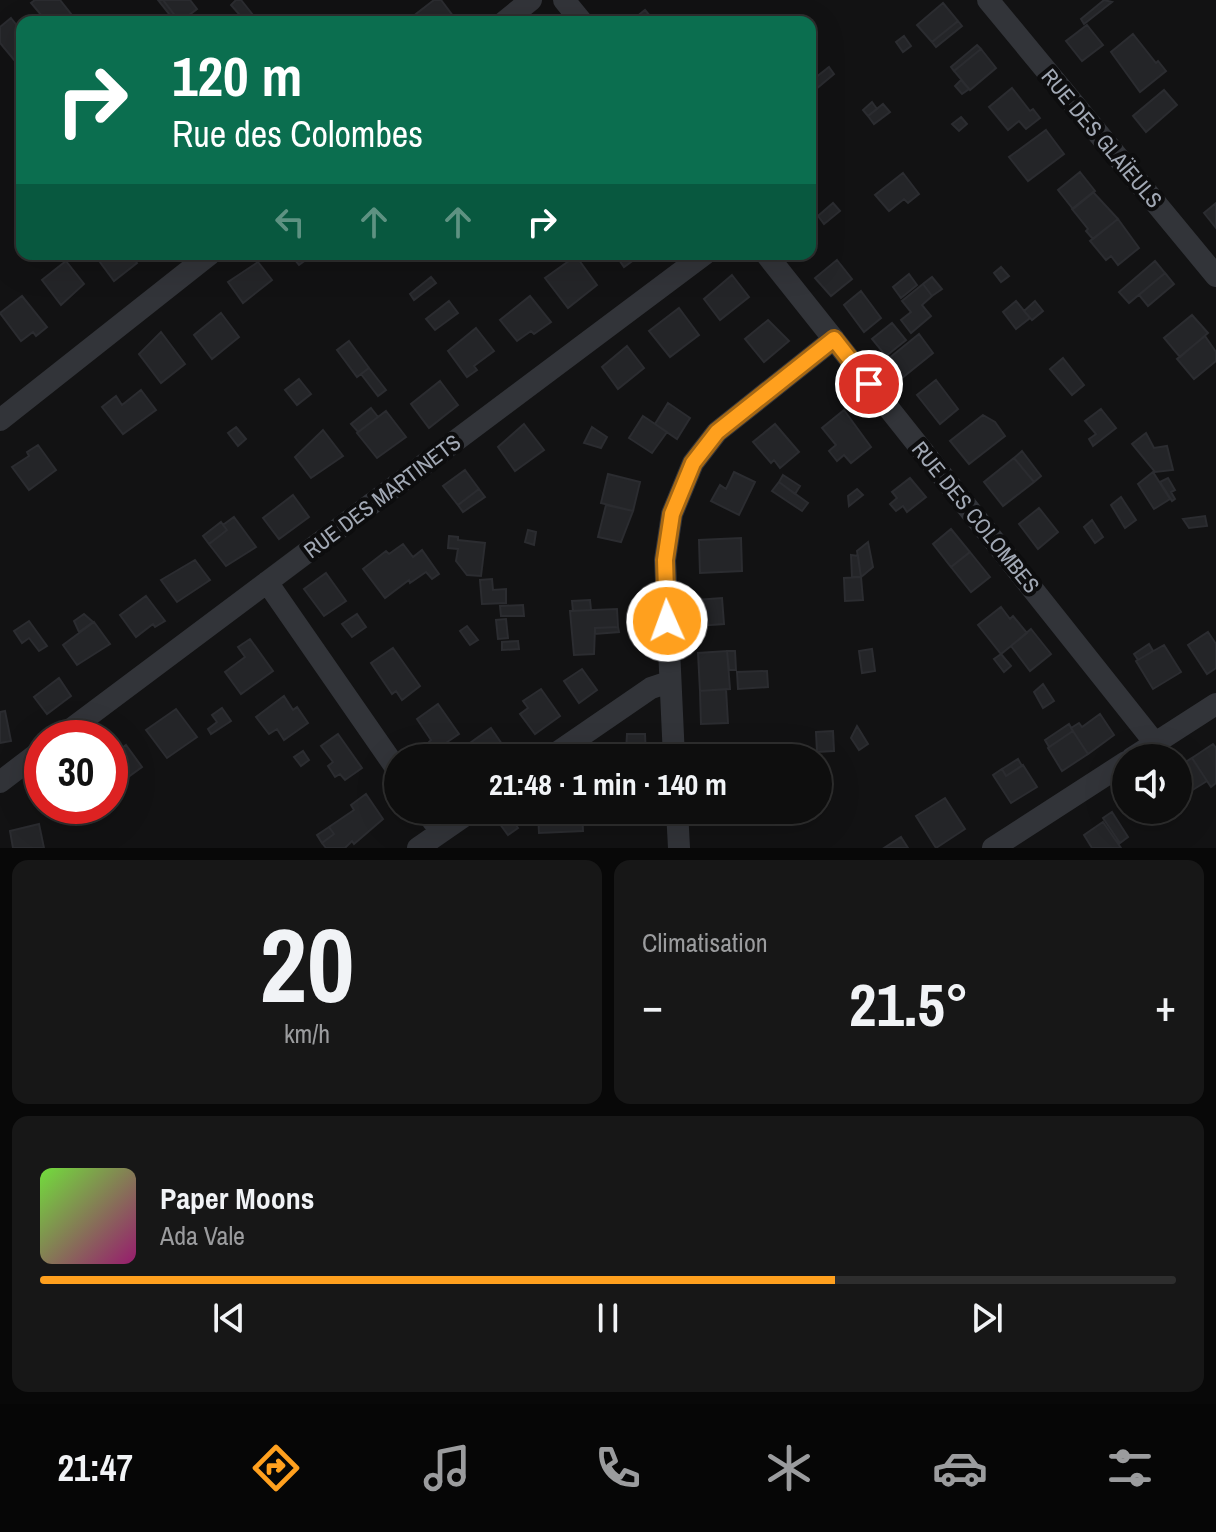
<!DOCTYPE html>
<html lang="fr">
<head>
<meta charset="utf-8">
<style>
	:root { --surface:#0e0e0e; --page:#171717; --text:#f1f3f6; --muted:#9b9c9e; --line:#2e2e2e; --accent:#ffa01e }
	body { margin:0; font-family:"Archivo Narrow",sans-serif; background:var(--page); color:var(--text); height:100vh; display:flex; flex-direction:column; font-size:30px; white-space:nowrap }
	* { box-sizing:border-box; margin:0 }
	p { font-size:26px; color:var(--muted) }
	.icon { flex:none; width:44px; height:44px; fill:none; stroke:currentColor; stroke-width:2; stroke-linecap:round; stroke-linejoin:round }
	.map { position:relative; height:848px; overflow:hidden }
	.side { display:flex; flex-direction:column; gap:12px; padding:12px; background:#080808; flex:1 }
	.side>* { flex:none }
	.banner { position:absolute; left:16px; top:16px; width:800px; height:244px; border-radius:16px; box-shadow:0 8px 32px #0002,0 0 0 2px var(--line); background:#0b6e4f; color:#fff; overflow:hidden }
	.fabs { position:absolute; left:1112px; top:744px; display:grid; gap:16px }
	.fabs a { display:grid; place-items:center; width:80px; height:80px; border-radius:50%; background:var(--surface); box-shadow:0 8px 32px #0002,0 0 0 2px var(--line); font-size:40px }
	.speed { position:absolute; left:24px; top:720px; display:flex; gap:16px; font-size:40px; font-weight:700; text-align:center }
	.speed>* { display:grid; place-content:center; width:104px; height:104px; border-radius:50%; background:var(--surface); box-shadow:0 8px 32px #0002,0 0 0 2px var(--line); line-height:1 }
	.speed .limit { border:12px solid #d22; background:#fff; color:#111 }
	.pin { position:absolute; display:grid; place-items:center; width:68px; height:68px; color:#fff; margin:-34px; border:4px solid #fff; border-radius:50%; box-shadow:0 2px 8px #0007 }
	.me { position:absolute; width:88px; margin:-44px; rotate:358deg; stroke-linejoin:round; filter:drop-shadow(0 0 6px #0008) }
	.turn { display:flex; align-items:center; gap:28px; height:168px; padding:0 24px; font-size:36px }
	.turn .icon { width:104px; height:104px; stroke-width:2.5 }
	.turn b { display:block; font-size:56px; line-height:68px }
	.lanes { display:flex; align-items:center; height:76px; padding:0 24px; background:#0003; justify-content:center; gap:40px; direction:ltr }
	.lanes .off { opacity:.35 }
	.big { font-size:60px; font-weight:700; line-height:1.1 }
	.side .tile { flex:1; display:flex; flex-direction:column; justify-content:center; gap:12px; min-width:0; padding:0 28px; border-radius:16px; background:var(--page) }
	.side .dial { align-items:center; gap:0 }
	.dial b { font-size:104px; line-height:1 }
	.song { display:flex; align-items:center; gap:24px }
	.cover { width:96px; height:96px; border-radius:12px; background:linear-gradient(135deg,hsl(100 70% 55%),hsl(320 70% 35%)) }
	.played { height:8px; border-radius:4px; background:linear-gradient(90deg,var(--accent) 70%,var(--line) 70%) }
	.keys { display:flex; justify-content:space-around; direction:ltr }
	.heat { display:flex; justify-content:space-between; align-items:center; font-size:44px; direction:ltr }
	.side .tiles { flex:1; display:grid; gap:12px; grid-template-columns:1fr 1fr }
	.tile:last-child { grid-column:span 2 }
	.trip { position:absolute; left:384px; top:744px; width:448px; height:80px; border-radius:40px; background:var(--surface); box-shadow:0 8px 32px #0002,0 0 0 2px var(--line); font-weight:700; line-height:80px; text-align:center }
	.menu { display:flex; height:128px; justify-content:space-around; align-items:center; background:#060606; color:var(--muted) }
	.menu .icon { width:56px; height:56px }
	.menu .active { color:var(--accent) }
	.menu b { font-size:36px; color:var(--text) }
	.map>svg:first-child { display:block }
	.building { fill:#242528; stroke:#2b2c30; stroke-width:2 }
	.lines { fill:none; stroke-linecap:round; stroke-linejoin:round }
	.street { stroke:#323439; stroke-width:22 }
	.route-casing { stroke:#a66814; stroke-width:20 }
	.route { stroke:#ffa01e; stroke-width:14 }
	.labels { text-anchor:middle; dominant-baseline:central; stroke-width:8; stroke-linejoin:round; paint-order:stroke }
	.street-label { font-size:22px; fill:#a2a9b5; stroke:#0d0d0e }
</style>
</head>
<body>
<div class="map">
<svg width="1216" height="848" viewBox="0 0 1216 848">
	<rect width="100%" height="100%" fill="#121213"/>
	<path class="building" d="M35,0h25l11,14 -9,8h-15l-16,-19z
		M158,0h5l17,22h-20l9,-8z
		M163,0h27l7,9 -17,13z
		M236,0h5l12,15 -8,6 -14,-16z
		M434,0h7l12,16 -6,6h-24l-7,-8z
		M1104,0l8,2 -28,22 -3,-5z
		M943,3l15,18 -26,21 -15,-17z
		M645,10l10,12h-25z
		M11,18l11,14v23l-7,6 -15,-18v-16z
		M958,21l4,5 -26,21 -4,-5z
		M1087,25l16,20 -21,16 -16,-20z
		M1133,34l23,29 2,-2 8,10 -26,21 -29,-40z
		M904,36l7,10 -8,6 -7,-10z
		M977,45l4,4 -27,22 -3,-4z
		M981,49l15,19 -26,22 -16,-19z
		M829,67l5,7 -18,15 -6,-7z
		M961,80l8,9 -7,5 -7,-8z
		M1012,88l18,23 3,-2 7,9 -14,11 -7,-8 -11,9 -19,-23z
		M1164,90l13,15 -31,27 -13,-16z
		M872,102l5,7 -9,7 -5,-6z
		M883,104l7,8 -16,12 -6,-8z
		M961,117l6,7 -8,7 -7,-7z
		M1046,130l18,24 -36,27 -19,-24z
		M1080,172l15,19 -22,18 -15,-19z
		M903,173l16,21 -11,9 -4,-4 -15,12 -14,-16z
		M1093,192l25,27 -25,20 -7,-8 2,-2 -16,-20z
		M833,203l7,8 -16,13 -6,-8z
		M1216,203v25l-12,-15z
		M1118,219l21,29 -21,17 -7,-9 -5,4 -16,-19z
		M94,254h36l7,9 -23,18z
		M290,254h24l-15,11z
		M615,254h27l-18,13z
		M576,256l21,29 -29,23 -23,-30z
		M837,260l15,19 -21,17 -16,-18z
		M66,261l18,23 -23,21 -19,-25z
		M1155,261l10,12 -36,30 -10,-11z
		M258,262l14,18 -29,23 -15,-21z
		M1001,267l8,9 -8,6 -7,-9z
		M1165,273l9,11 -26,22 -9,-11z
		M909,274l8,11 -16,13 -8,-11z
		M732,275l17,22 -29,23 -16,-21z
		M431,277l5,6 -22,17 -4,-6z
		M932,277l10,12 -10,7 -9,-12z
		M923,284l9,12 -10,9 9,11 -20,17 -10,-13 10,-8 -9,-11z
		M861,291l20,27 -17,14 -20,-27z
		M22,296l25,31 -11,9 -3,-4 -12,9 -21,-28z
		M530,296l21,26 -17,12 -3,-3 -14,10 -17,-21z
		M449,301l9,12 -23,17 -9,-11z
		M1016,301l14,17 -14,11 -13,-17z
		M1035,301l8,10 -11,9 -8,-9z
		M679,308l20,27 -29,22 -21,-26z
		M221,313l18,24 -27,22 -18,-24z
		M1192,315l16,18 -28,24 -16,-19z
		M768,320l21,21 -25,21 -19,-23z
		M892,323l14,17 -20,16 -14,-17z
		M476,328l18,23 -20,15 3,4 -10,7 -19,-26z
		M161,332l24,32 -24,19 -22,-29z
		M919,334l14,19 -31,25 -15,-18z
		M1205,336l11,16v9l-22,18 -17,-20z
		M349,341l20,27 -12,9 -20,-27z
		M627,346l17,22 -26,21 -16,-22z
		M1063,358l21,27 -12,10 -22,-26z
		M369,368l17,22 -8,6 -17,-22z
		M299,379l12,15 -14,11 -12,-15z
		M936,380l22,29 -18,15 -23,-29z
		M440,381l18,24 -29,23 -18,-24z
		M141,390l15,20 -33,24 -21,-27 14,-11 6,9z
		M668,403l22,15 -13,21 -22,-15z
		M371,408l7,9 -20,15 -7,-8z
		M1101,409l15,19 -23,18 -4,-7 7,-5 -11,-13z
		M844,410l27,37 -20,16 -7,-8 -7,6 -8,-10 7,-6 -14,-17z
		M386,411l20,26 -29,21 -20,-25z
		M983,415l12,7 10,14 -36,28 -19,-23z
		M643,416l24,16 -15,21 -23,-15z
		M524,424l20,26 -29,21 -17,-24z
		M775,424l24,28 -19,16 -6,-8 -3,3 -18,-21z
		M236,427l10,12 -8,7 -10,-13z
		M592,427l15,10 -6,11 -17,-5z
		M323,430l20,26 -32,22 -16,-21z
		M1146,433l8,15 13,-2 6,24 -18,2 -23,-28z
		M38,445l18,25 -27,20 -17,-23 17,-11 -2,-4z
		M1022,451l19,25 -7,6 -20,-24z
		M1014,458l20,24 -31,24 -19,-24z
		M465,470l14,19 -21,16 -15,-19z
		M734,472l21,10 -16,33 -28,-14 9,-16 6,4z
		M1153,472l17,27 -16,10 -16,-25z
		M608,474l32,8 -7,29 -32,-8z
		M783,475l17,11 -5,8 -16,-12z
		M910,478l16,19 -19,15 -4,-6 -7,5 -6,-7 7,-6 -5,-6z
		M1168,478l7,12 -4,2 4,7 -3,2 -12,-19z
		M779,482l29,21 -6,8 -30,-20z
		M479,489l6,8 -22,15 -5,-7z
		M857,489l6,6 -14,11 -1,-10z
		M293,495l16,22 -30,22 -16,-21z
		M1121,497l15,23 -11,8 -14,-23z
		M606,505l27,6 -12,31 -23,-5z
		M1039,508l19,24 -20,17 -19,-25z
		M1205,516l2,10 -18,2 -6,-9z
		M234,517l22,30 -30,19 -17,-22 18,-14 -4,-5z
		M1092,520l11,17 -8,6 -11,-16z
		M221,522l6,8 -18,14 -6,-8z
		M951,529l19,23 -19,15 -18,-23z
		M528,530l8,2 -2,13 -9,-3z
		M449,536l9,1v3l27,3 -4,33 -14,-1 -11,-14 2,-12 -10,-1z
		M741,538l1,33 -42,2 -1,-33z
		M868,542l5,25 -12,10 -4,-26z
		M403,544l10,13 9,-7 17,24 -7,5 -6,-7 -16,11 -1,-3 -24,18 -22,-29 23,-18 3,3z
		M970,552l20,25 -19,15 -20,-25z
		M851,555l7,1 3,21h-9z
		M195,560l15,20 -33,22 -16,-22z
		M326,573l20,28 -22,15 -20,-27z
		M861,577l2,23 -18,1 -1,-23z
		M492,579l1,11 13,-1v14l-24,1 -2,-24z
		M146,596l19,25 -10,6 -2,-3 -17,13 -16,-22z
		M722,598l2,26 -27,2 -1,-26z
		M590,600l1,10 -18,1 -1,-10z
		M523,605l1,11h-23l-1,-10z
		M1001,607l9,12 3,-3 14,17 -26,21 -23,-29z
		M617,609l1,18 -23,1 -1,26 -20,1 -4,-44z
		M84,614l9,8 -14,10 -5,-11z
		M357,614l9,13 -14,10 -10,-13z
		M506,619l2,19 -10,1 -2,-19z
		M29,621l18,25 -8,5 -10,-13 -7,5 -8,-12z
		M94,622l16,22 -33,21 -14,-20z
		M467,626l11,14 -8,5 -10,-14z
		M618,627l1,5 -24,2v-6z
		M1031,629l20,25 -21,17 -19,-25z
		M1208,632l8,12v24l-9,6 -19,-29z
		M250,639l23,32 -32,23 -16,-22 20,-15 -7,-10z
		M518,641l1,8 -17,1v-8z
		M1149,644l4,7 -15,9 -4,-6z
		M1164,645l17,27 -28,17 -17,-28z
		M393,648l27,38 -18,14 -6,-9 -4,3 -21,-31z
		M872,649l3,22 -13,2 -3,-22z
		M727,651h8l1,19h-7z
		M727,651l3,38 -30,2 -2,-38z
		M1001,654l10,12 -7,6 -10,-13z
		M582,669l15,21 -18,13 -15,-22z
		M767,671l1,16 -30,2 -1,-17z
		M59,678l12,18 -24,18 -13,-17z
		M1043,684l11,17 -11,7 -9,-16z
		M541,689l19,27 -25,18 -15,-20 8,-6 -5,-7z
		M726,689l2,34 -27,1 -1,-33z
		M284,696l9,14 4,-3 11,16 -24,17 -7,-11 -8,5 -13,-17z
		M438,704l21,30 -25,17 -6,-8 3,-3 -14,-21z
		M222,708l9,13 -20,13 -3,-5 9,-7 -5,-7z
		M176,709l21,28 -30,21 -21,-28z
		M5,711l6,30 -11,2v-31z
		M1100,714l14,21 -26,19 -17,-26 8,-5 3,4z
		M1069,724l4,7 -24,16 -4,-7z
		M857,726l11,18 -9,6 -8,-12z
		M491,728l15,22 -12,8h-45z
		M833,731l1,20 -17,1 -1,-20z
		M1073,731l15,23 -26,17 -14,-23z
		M338,734l24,34 -17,12 -5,-6 -5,3 -7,-11 5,-4 -12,-16z
		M627,734h18l1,24h-43v-5l23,-1z
		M1213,744l3,4v35l-5,4 -19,-29z
		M126,745l16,22 -29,21 -3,-4v-27z
		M734,745v13h-24v-12z
		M303,751l6,9 -8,6 -7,-9z
		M1192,758l15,23 -29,18v-32z
		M1018,759l4,7 -16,10 -4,-7z
		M1023,765l14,22 -26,16 -18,-28 9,-6 4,7z
		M366,794l17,25 -29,25 -2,-3 -7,7h-19l-4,-5 12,-9 -5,-7 25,-17 -3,-5z
		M945,798l20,31 -29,19 -20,-32z
		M582,810l1,21 -44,2 -1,-21z
		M705,810h22l1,10 -23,1z
		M1112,812l16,25 -8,6 -17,-25z
		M511,818l7,10 -10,7 -8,-11z
		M1103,822l18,26h-29l-8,-13z
		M39,824l5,24h-31l-3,-17z
		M329,827l5,7 -12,9 -5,-8z
		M901,837l7,11h-24z"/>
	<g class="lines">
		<path class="street" d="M564,0l18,22
			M988,0l228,276
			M504,22l27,-22
			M766,254l389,489
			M0,420l210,-166
			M267,582l131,189
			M59,738l646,-484
			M549,758l102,-70 18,-6
			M674,758l-9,-198 7,-46 21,-51 24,-31 117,-93
			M1132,758l84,-54
			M0,782l42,-32
			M425,810l16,22
			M677,810l2,38
			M418,848l55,-38
			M993,848l133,-86"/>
	</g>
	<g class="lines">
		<defs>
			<path id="route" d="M667,621l-2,-61 7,-46 21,-51 24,-31 117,-93 35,45"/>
		</defs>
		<use href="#route" class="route-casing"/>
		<use href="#route" class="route"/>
	</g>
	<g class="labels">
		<g class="street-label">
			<text transform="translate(1102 138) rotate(50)">RUE DES GLAÏEULS</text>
			<text transform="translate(382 496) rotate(-37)">RUE DES MARTINETS</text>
			<text transform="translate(976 517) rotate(51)">RUE DES COLOMBES</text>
		</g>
	</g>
</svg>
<div class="fabs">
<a><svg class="icon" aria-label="sound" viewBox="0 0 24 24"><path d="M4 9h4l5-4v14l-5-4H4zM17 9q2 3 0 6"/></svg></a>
</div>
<div class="speed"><div class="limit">30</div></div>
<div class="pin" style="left:869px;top:384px;background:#d93025"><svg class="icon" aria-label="arrive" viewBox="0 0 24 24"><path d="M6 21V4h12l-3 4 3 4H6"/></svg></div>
<svg class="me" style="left:667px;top:621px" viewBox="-20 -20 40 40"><circle r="17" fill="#ffa01e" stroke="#fff" stroke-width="3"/><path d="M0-11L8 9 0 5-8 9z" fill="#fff"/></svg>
<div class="trip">21:48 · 1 min · 140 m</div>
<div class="banner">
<div class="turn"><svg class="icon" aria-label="right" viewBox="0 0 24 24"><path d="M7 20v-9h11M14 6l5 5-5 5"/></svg><div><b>120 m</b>Rue des Colombes</div></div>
<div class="lanes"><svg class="icon off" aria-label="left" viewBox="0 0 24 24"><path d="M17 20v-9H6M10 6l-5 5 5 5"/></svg><svg class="icon off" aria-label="ahead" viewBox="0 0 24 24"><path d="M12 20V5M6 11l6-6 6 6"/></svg><svg class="icon off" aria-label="ahead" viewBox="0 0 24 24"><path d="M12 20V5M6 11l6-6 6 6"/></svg><svg class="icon" aria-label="right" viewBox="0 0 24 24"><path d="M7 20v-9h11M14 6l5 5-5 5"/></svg></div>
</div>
</div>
<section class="side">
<div class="tiles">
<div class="tile dial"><b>20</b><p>km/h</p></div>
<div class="tile"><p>Climatisation</p>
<div class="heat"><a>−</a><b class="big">21.5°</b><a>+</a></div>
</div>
<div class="tile">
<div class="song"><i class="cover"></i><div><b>Paper Moons</b><p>Ada Vale</p></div></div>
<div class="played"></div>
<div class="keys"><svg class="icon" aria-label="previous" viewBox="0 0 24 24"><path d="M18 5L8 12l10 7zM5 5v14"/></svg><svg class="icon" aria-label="pause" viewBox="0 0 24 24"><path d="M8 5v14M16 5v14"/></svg><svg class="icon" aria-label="next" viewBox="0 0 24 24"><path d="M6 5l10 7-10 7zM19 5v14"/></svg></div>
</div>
</div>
</section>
<nav class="menu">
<b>21:47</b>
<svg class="icon active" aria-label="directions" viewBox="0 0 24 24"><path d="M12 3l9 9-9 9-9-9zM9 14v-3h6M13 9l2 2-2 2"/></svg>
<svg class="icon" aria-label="music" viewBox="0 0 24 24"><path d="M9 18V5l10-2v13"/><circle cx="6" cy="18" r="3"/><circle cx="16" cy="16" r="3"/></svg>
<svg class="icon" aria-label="phone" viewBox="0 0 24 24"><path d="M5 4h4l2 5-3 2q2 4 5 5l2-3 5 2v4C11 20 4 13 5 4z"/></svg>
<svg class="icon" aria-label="climate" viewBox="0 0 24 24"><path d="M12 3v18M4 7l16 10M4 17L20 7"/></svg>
<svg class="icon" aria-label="car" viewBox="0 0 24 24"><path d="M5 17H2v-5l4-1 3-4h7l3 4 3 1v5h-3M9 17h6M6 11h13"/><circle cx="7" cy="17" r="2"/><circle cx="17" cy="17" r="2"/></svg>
<svg class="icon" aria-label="filters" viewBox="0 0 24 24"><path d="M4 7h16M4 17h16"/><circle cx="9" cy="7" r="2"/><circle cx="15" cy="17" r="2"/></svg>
</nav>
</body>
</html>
